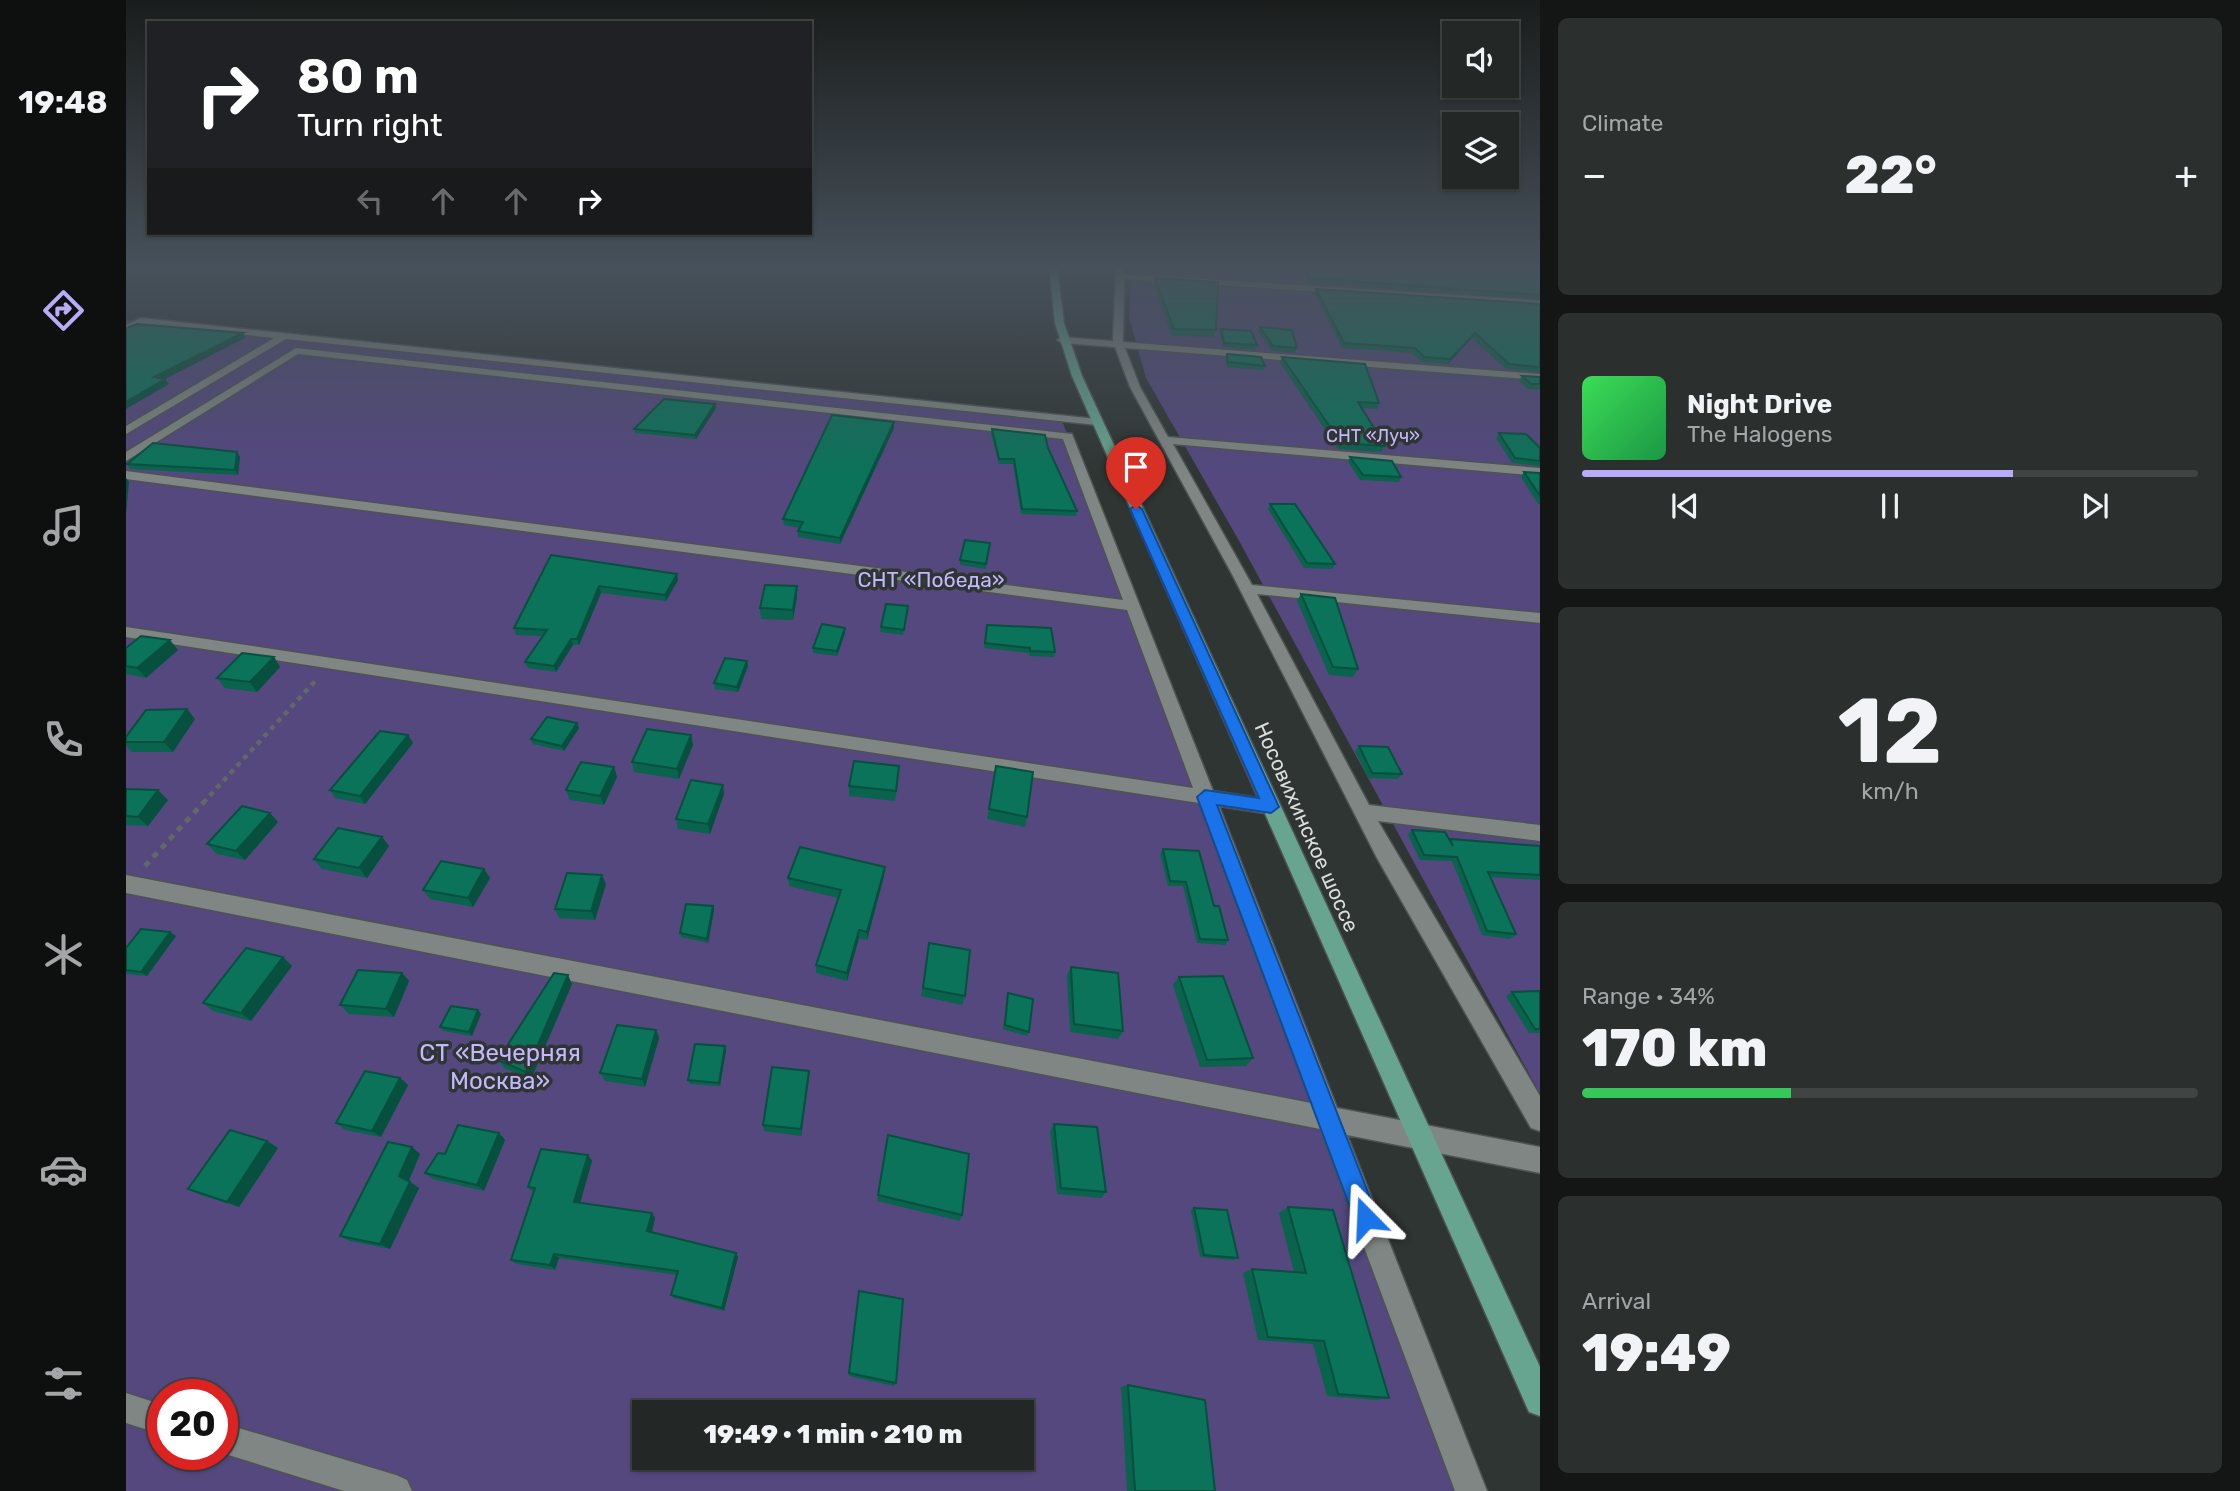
<!DOCTYPE html>
<html lang="en">
<head>
<meta charset="utf-8">
<style>
	:root { --surface:#232826; --page:#2b302e; --text:#f1f3f6; --muted:#a3a6a7; --line:#404443; --accent:#b9abf7 }
	body { margin:0; font-family:Rubik,sans-serif; background:var(--page); color:var(--text); height:100vh; display:flex; flex-direction:column; font-size:26px; white-space:nowrap }
	* { box-sizing:border-box; margin:0 }
	p { font-size:23px; color:var(--muted) }
	.icon { flex:none; width:38px; height:38px; fill:none; stroke:currentColor; stroke-width:2; stroke-linecap:round; stroke-linejoin:round }
	.map { position:relative; flex:1; overflow:hidden }
	.side { display:flex; flex-direction:column; gap:18px; padding:18px; background:#131615; width:700px }
	.side>* { flex:none }
	.hud { position:absolute; left:21px; top:21px; width:665px; height:214px; border-radius:0px; box-shadow:0 2px 5px #0004,0 0 0 2px var(--line); background:#202124; color:#fff; overflow:hidden }
	.fabs { position:absolute; left:1316px; top:21px; display:grid; gap:14px }
	.fabs a { display:grid; place-items:center; width:77px; height:77px; border-radius:0px; background:var(--surface); box-shadow:0 2px 5px #0004,0 0 0 2px var(--line); font-size:35px }
	.speed { position:absolute; left:21px; top:1379px; display:flex; gap:14px; font-size:35px; font-weight:700; text-align:center }
	.speed>* { display:grid; place-content:center; width:91px; height:91px; border-radius:50%; background:var(--surface); box-shadow:0 2px 5px #0004,0 0 0 2px var(--line); line-height:1 }
	.speed .limit { border:10px solid #d22; background:#fff; color:#111 }
	.pin { position:absolute; display:grid; place-items:center; width:60px; height:60px; color:#fff; margin:-72px -30px; border-radius:50% 50% 50% 0; rotate:-45deg; box-shadow:0 0 7px #0007 }
	.pin .icon { rotate:45deg }
	.me { position:absolute; width:77px; margin:-38px; rotate:339deg; stroke-linejoin:round; filter:drop-shadow(0 0 5px #0008) }
	.turn { display:flex; align-items:center; gap:24px; height:147px; padding:0 35px; font-size:32px }
	.turn .icon { width:91px; height:91px; stroke-width:2.5 }
	.turn b { display:block; font-size:49px; line-height:60px }
	.lanes { display:flex; align-items:center; height:66px; padding:0 35px; background:#0003; justify-content:center; gap:35px; direction:ltr }
	.lanes .off { opacity:.35 }
	.big { font-size:52px; font-weight:800; line-height:1.1 }
	.side .tile { flex:1; display:flex; flex-direction:column; justify-content:center; gap:10px; min-width:0; padding:0 24px; border-radius:10px; background:var(--page) }
	.side .dial { align-items:center; gap:0 }
	.dial b { font-size:91px; line-height:1 }
	.song { display:flex; align-items:center; gap:21px }
	.cover { width:84px; height:84px; border-radius:10px; background:linear-gradient(135deg,hsl(130 70% 55%),hsl(140 70% 35%)) }
	.played { height:7px; border-radius:4px; background:linear-gradient(90deg,var(--accent) 70%,var(--line) 70%) }
	.keys { display:flex; justify-content:space-around; direction:ltr }
	.heat { display:flex; justify-content:space-between; align-items:center; font-size:38px; direction:ltr }
	.charge { height:10px; border-radius:5px; background:linear-gradient(90deg,#34c759 34%,var(--line) 0) }
	.trip { position:absolute; left:506px; top:1400px; width:402px; height:70px; border-radius:0px; background:var(--surface); box-shadow:0 2px 5px #0004,0 0 0 2px var(--line); font-weight:800; line-height:70px; text-align:center }
	main { display:flex; flex:1; min-height:0 }
	.tab-bar { display:flex; flex-direction:column; width:126px; justify-content:space-around; align-items:center; background:#0e100f; color:var(--muted) }
	.tab-bar .icon { width:49px; height:49px }
	.tab-bar .selected { color:var(--accent) }
	.tab-bar b { font-size:32px; color:var(--text) }
	.map>svg:first-child { display:block }
	.green { fill:#54487f; fill-rule:evenodd }
	.lines { fill:none; stroke-linecap:round; stroke-linejoin:round }
	.minor-casing { stroke:#4e5351; stroke-width:3 }
	.major-casing { stroke:#4e5351; stroke-width:3 }
	.path-far1 { stroke:#636866; stroke-width:4.5; stroke-dasharray:5 5; stroke-linecap:butt }
	.path { stroke:#636866; stroke-width:5; stroke-dasharray:6 6; stroke-linecap:butt }
	.minor { fill:#808683; fill-rule:evenodd }
	.major { fill:#67a591; fill-rule:evenodd }
	.wall { fill:#09634d }
	.shaded-wall { fill:#07503f }
	.building { fill:#0a735a; stroke:#07503f; stroke-width:2 }
	.route { fill:#1a73e8; stroke:#114b97; stroke-width:2 }
	.labels { text-anchor:middle; dominant-baseline:central; stroke-width:7; stroke-linejoin:round; paint-order:stroke }
	.far-park-label { font-size:18px; fill:#c4b7ff; stroke:#2f3533 }
	.park-label { font-size:21px; fill:#c4b7ff; stroke:#2f3533 }
	.street-label { font-size:21px; fill:#dbdedd; stroke:#2f3533 }
	.near-park-label { font-size:24px; fill:#c4b7ff; stroke:#2f3533 }
</style>
</head>
<body>
<main>
<nav class="tab-bar">
<b>19:48</b>
<svg class="icon selected" aria-label="directions" viewBox="0 0 24 24"><path d="M12 3l9 9-9 9-9-9zM9 14v-3h6M13 9l2 2-2 2"/></svg>
<svg class="icon" aria-label="music" viewBox="0 0 24 24"><path d="M9 18V5l10-2v13"/><circle cx="6" cy="18" r="3"/><circle cx="16" cy="16" r="3"/></svg>
<svg class="icon" aria-label="phone" viewBox="0 0 24 24"><path d="M5 4h4l2 5-3 2q2 4 5 5l2-3 5 2v4C11 20 4 13 5 4z"/></svg>
<svg class="icon" aria-label="climate" viewBox="0 0 24 24"><path d="M12 3v18M4 7l16 10M4 17L20 7"/></svg>
<svg class="icon" aria-label="car" viewBox="0 0 24 24"><path d="M5 17H2v-5l4-1 3-4h7l3 4 3 1v5h-3M9 17h6M6 11h13"/><circle cx="7" cy="17" r="2"/><circle cx="17" cy="17" r="2"/></svg>
<svg class="icon" aria-label="filters" viewBox="0 0 24 24"><path d="M4 7h16M4 17h16"/><circle cx="9" cy="7" r="2"/><circle cx="15" cy="17" r="2"/></svg>
</nav>
<div class="map">
<svg width="1414" height="1491" viewBox="0 0 1414 1491">
	<rect width="100%" height="100%" fill="#2f3533"/>
	<path class="green" d="M1006,267h408v827l-302,-555 -92,-161 -17,-61z
		M0,320l935,98 410,1073h-1345zM37,1395h59v59h-59zM518,1412h378v46h-378z"/>
	<g class="lines">
		<defs>
			<path id="minor" d="M990,267h8v7l416,26v6l-416,-27 -1,63 417,32v6l-415,-32 15,39 28,50 372,31v8l-367,-32 79,141 288,28v10l-283,-29 112,211 171,20v16l-162,-20 162,275v35l-9,-3 -154,-270 -144,-282 -103,-189 -15,-40 -53,-4 -5,-3 5,-3 51,4z
				M15,318l956,101 6,3 -6,3 -811,-86 -160,95v-8l148,-88 -132,-14 -16,8v-7z
				M170,348l776,86 141,357 58,9 7,2 2,5 -2,5 -7,2 -52,-8 118,302 203,39v26l-193,-38 140,356h-32l-135,-362 -1194,-236v-18l1185,228 -112,-300 -1073,-166v-10l1067,161 -66,-178 -1001,-131v-8l997,129 -60,-161 -765,-85 -172,107v-9z
				M0,1393l37,12v30l-37,-12z
				M96,1423l174,52 11,5 5,11h-68l-122,-38z"/>
			<path id="major" d="M923,267h8l7,56 18,53 458,991v49l-11,-4 -457,-1036 -17,-53z"/>
		</defs>
		<use href="#minor" class="minor-casing"/>
		<use href="#major" class="major-casing"/>
		<path class="path-far1" d="M77,803l114,-124"/>
		<path class="path" d="M19,866l59,-64"/>
		<use href="#minor" class="minor"/>
		<use href="#major" class="major"/>
	</g>
	<path class="wall" d="M1174,267h240v33l-232,-17z
		M1029,278l61,52 -2,7 -42,-1 -19,-52z
		M1190,289l224,15v68l-34,-3 -34,-31 -24,26 -27,-2 -9,-9 -70,-5 -28,-54z
		M1134,327l37,21 -2,5 -23,-2 -14,-20z
		M1095,329l36,16 -2,5 -32,-3 -3,-14z
		M1101,354l38,12 -2,4 -36,-3 -2,-9z
		M1156,357l97,46 -2,6 -15,-1 23,38 -4,6 -43,-3 -58,-86z
		M1396,376l18,1v13l-12,-1 -9,-8z
		M589,404l1,4 -20,31 -61,-6 -1,-4z
		M768,422v6l-54,116 -42,-7v-6l2,-3 -16,-3 -1,-6z
		M866,429l56,19 29,63 -1,5 -55,-2 -8,-50h-14l-8,-30z
		M1373,433l41,15v18l-28,-3 -16,-25z
		M111,452l3,5 -2,18 -108,-6 -3,-5z
		M1224,457l51,20 -2,5 -39,-2 -12,-18z
		M1398,472l16,1v31h-2l-17,-27z
		M1144,504l65,60 -3,5 -28,-1 -36,-59z
		M864,543l-4,26 -26,-4v-5z
		M425,555l126,19 1,6 -12,21 -65,-8 -22,52h-6l-17,27 -28,-4 -3,-6 18,-26 -27,-1 -2,-7z
		M1175,594l57,75 -5,8 -24,-2 -32,-74z
		M671,596l-4,24 -32,-1 -1,-11z
		M782,606l-5,29 -23,-3 1,-5z
		M719,628v5l-8,23 -24,-3v-5z
		M860,630l69,22 -1,5 -25,-1v-3l-45,-5z
		M0,648l52,2 -32,28 -20,-4z
		M148,657l6,10 -23,25 -32,-4 -8,-10z
		M621,661l1,5 -10,26 -23,-3 -1,-6z
		M69,719l-22,33h-41l-6,-6v-9z
		M453,728l-15,23 -31,-7 -2,-5z
		M282,735l5,8 -48,61 -30,-6 -5,-8z
		M565,735l2,10 -14,34 -45,-7 -2,-10z
		M1233,746l43,28 -4,5 -30,-1 -13,-27z
		M870,766l31,51 -2,10 -38,-8z
		M773,776l-4,25 -46,-5v-10z
		M491,777l-13,28 -34,-5 -4,-10z
		M0,789l42,11 -20,26 -22,-1z
		M598,794l-14,40 -32,-5 -2,-10z
		M152,822l-33,38 -28,-6 -10,-10z
		M1286,830l38,10 90,6v34l-50,-3 26,57 -6,5 -28,-4 -30,-74 -32,-1 -12,-25z
		M256,837l7,9 -22,32 -45,-9 -8,-10z
		M1037,849l65,91 -3,5 -28,-2 -14,-57h-15l-8,-32z
		M759,867l-1,9 -17,64 -8,-2 -12,43 -31,-8v-8l22,-67 -49,-12 -1,-8z
		M358,869l6,9 -17,29 -43,-8 -7,-9z
		M480,884l-11,36 -36,-2 -4,-9z
		M587,906l1,4 -6,33 -27,-6 -1,-4z
		M50,936l-29,40 -21,-2v-26z
		M803,943l36,53 -3,9 -41,-9z
		M157,957l9,9 -41,55 -38,-10 -10,-8z
		M945,967l52,64 -5,8 -48,-7 -3,-57z
		M276,973l7,8 -15,36 -45,-3 -9,-9z
		M1053,977l74,81 -7,8 -46,1 -27,-82z
		M446,984l-41,95 -27,-11 -6,-8z
		M1414,991v42h-11l-23,-37 6,-4z
		M882,993l21,39 -2,4 -24,-7 4,-32z
		M355,1014l-9,22 -28,-5 -4,-4z
		M530,1030l3,8 -14,49 -40,-6 -5,-8z
		M600,1050l-6,36 -30,-2 -2,-4z
		M683,1071v7l-8,58 -37,-5 -1,-6z
		M274,1078l8,7 -27,52 -36,-7 -9,-7z
		M928,1124l52,68 -5,6 -44,-4 -7,-63z
		M373,1133l6,7 -21,51 -51,-12 -8,-6z
		M762,1135l74,80 -2,6 -83,-20z
		M141,1141l11,7 -39,59 -38,-12 -13,-6z
		M294,1154l-11,27 10,7 -29,61 -40,-8 -10,-5z
		M462,1155l4,6 -12,42 75,15 -3,14 86,25 -14,54 -50,-13 -3,-3 6,-20 -118,-17 -4,12 -38,-6 -6,-4 23,-67 -6,-6z
		M1162,1207l101,191 -12,2 -50,-4 -14,-52 -55,-4 -15,-67 9,-4 42,3 -15,-59z
		M1068,1208l44,50 -5,2 -33,-3 -9,-47z
		M733,1291l37,92 -2,3 -45,-10z
		M1002,1385l86,106h-87l-6,-104z"/>
	<path class="shaded-wall" d="M117,333l2,5 -80,41 4,5 -43,25v-7l28,-25z
		M1349,333l-3,5 -24,26 2,-5z
		M589,404l1,4 -20,31 -1,-4z
		M768,422v6l-54,116v-6z
		M111,452l3,5 -2,18 -3,-5z
		M0,478l3,4 -3,32z
		M551,574l1,6 -12,21 -1,-6z
		M473,586l2,7 -22,52 -2,-6z
		M671,586v10l-4,24v-10z
		M719,628v5l-8,23v-5z
		M445,639l2,6 -17,27 -2,-6z
		M44,640l8,10 -32,28 -9,-10z
		M148,657l6,10 -23,25 -7,-10z
		M621,661l1,5 -10,26 -1,-5z
		M61,709l8,10 -22,33 -9,-10z
		M451,723l2,5 -15,23 -2,-5z
		M282,735l5,8 -48,61 -5,-8z
		M565,735l2,10 -14,34 -2,-10z
		M488,767l3,10 -13,28 -4,-9z
		M597,785l1,9 -14,40 -2,-10z
		M32,790l10,10 -20,26 -10,-9z
		M144,813l8,9 -33,38 -9,-9z
		M256,837l7,9 -22,32 -8,-10z
		M759,867l-1,9 -17,64v-8z
		M358,869l6,9 -17,29 -5,-9z
		M476,875l4,9 -11,36 -4,-9z
		M587,906l1,4 -6,33 -1,-4z
		M733,930v8l-12,43v-8z
		M44,932l6,4 -29,40 -6,-4z
		M157,957l9,9 -41,55 -10,-8z
		M276,973l7,8 -15,36 -8,-8z
		M442,975l4,9 -41,95 -5,-7z
		M352,1010l3,4 -9,22 -3,-4z
		M530,1030l3,8 -14,49 -3,-8z
		M599,1046l1,4 -6,36 -1,-3z
		M683,1071v7l-8,58v-7z
		M274,1078l8,7 -27,52 -9,-6z
		M373,1133l6,7 -21,51 -7,-6z
		M141,1141l11,7 -39,59 -12,-5z
		M286,1147l8,7 -12,28 -9,-6z
		M462,1155l4,6 -13,46 -5,-5z
		M284,1182l9,6 -29,61 -10,-5z
		M526,1213l3,5 -4,17 -4,-4z
		M610,1253l2,4 -14,54 -2,-3z
		M428,1254l5,4 -4,12 -5,-5z"/>
	<path class="building" d="M1178,267h236v28l-230,-17z
		M1029,278l63,4 -2,48 -42,-1z
		M1190,289l224,15v63l-31,-3 -34,-31 -25,26 -26,-2 -9,-9 -71,-5z
		M11,324l106,9 -89,44 11,2 -39,23v-74z
		M1134,327l32,3 5,18 -24,-2z
		M1095,329l30,2 6,14 -33,-2z
		M1101,354l34,3 4,9 -37,-4z
		M1156,357l83,7 14,39 -21,-1 27,44 -44,-3z
		M1396,376l18,1v7h-9z
		M538,399l51,5 -20,31 -61,-6z
		M706,415l62,7 -54,116 -42,-7 5,-9 -20,-3z
		M866,429l53,6 3,13 29,63 -55,-2 -8,-50h-15z
		M1373,433l27,1 14,14v13l-25,-3z
		M27,443l84,9 -2,18 -108,-6z
		M1224,457l42,4 9,16 -38,-2z
		M1398,472l16,1v23z
		M1144,504h25l40,60 -28,-1z
		M839,540l25,3 -4,21 -26,-4z
		M425,555l126,19 -12,21 -66,-9 -22,53h-6l-17,27 -29,-4 22,-32 -33,-2z
		M639,585l32,1 -4,24 -33,-2z
		M1175,594l34,4 23,71 -25,-2z
		M760,604l22,2 -4,24 -23,-3z
		M696,624l23,4 -8,23 -24,-3z
		M861,625l64,3 4,24 -25,-1v-3l-45,-5z
		M15,636l29,4 -33,28 -11,-2v-18z
		M116,653l32,4 -24,25 -33,-4z
		M599,658l22,3 -10,26 -23,-4z
		M61,709l-23,33h-38v-5l20,-27z
		M421,717l30,6 -15,23 -31,-7z
		M521,729l44,6 -14,34 -45,-7z
		M254,731l28,4 -48,61 -30,-6z
		M1233,746l29,1 14,27 -30,-1z
		M728,761l45,5 -3,25 -47,-5z
		M455,762l33,5 -14,29 -34,-6z
		M870,766l37,6 -6,45 -38,-8z
		M565,780l32,5 -15,39 -32,-5z
		M0,789l32,1 -20,27 -12,-1z
		M116,806l28,7 -34,38 -29,-7z
		M212,828l44,9 -23,31 -45,-9z
		M1286,830l33,2 8,14 -3,-7 90,7v29l-52,-3 28,62 -29,-3 -30,-74 -33,-2z
		M674,847l85,20 -18,65 -8,-2 -12,43 -31,-8 25,-75 -53,-12z
		M1037,849l36,2 15,55h5l9,34 -28,-1 -14,-57 -16,-1z
		M315,861l43,8 -16,29 -45,-8z
		M441,873l35,2 -11,36 -36,-2z
		M560,904l27,2 -6,33 -27,-6z
		M15,929l29,3 -29,40 -15,-2v-22z
		M803,943l41,7 -5,46 -42,-8z
		M120,948l37,9 -42,56 -38,-10z
		M945,967l47,6 5,58 -49,-7z
		M232,970l44,3 -16,36 -46,-4z
		M428,973l14,2 -42,97 -28,-12z
		M1097,976l30,82 -46,2 -28,-83z
		M1414,991v38h-5l-23,-37z
		M882,993l25,6 -4,33 -24,-7z
		M325,1006l27,4 -9,22 -29,-5z
		M491,1025l39,5 -14,49 -42,-6z
		M569,1044l30,2 -6,37 -31,-3z
		M646,1067l37,4 -8,58 -38,-4z
		M239,1071l35,7 -28,53 -36,-8z
		M928,1124l43,3 9,65 -45,-4z
		M332,1125l41,8 -22,52 -52,-12 13,-20 7,1z
		M104,1130l37,11 -40,61 -39,-13z
		M762,1135l81,19 -7,61 -84,-20z
		M262,1142l24,5 -13,29 11,6 -30,62 -40,-8z
		M415,1149l47,6 -14,47 78,11 -5,18 89,22 -14,55 -51,-13 7,-24 -124,-17 -4,11 -39,-5 24,-72 -7,-1z
		M1162,1207l45,3 56,188 -51,-4 -14,-53 -56,-4 -16,-68 54,4z
		M1068,1208l33,2 11,48 -34,-3z
		M733,1291l44,8 -7,84 -47,-10z
		M1002,1385l77,15 10,91h-80z"/>
	<linearGradient id="sky" x2="0" y2="1"><stop stop-color="#1a1d1c"/><stop offset="0.56" stop-color="#47515b"/><stop offset="1" stop-color="#47515b" stop-opacity="0"/></linearGradient>
	<rect width="1414" height="476" fill="url(#sky)"/>
	<path class="route" d="M1010,505l6,4 137,298 -8,6 -54,-8 161,413 -3,8 -9,4 -8,-4 -4,-8 -157,-421 8,-7 54,8 -129,-289z"/>
	<g class="labels">
		<g class="far-park-label">
			<text x="1247" y="436">СНТ «Луч»</text>
		</g>
		<g class="park-label">
			<text x="805" y="579">СНТ «Победа»</text>
		</g>
		<g class="street-label">
			<text transform="translate(1181 827) rotate(66)">Носовихинское шоссе</text>
		</g>
		<g class="near-park-label">
			<text x="374" y="1053">СТ «Вечерняя<tspan x="374" dy="28">Москва»</tspan></text>
		</g>
	</g>
</svg>
<div class="fabs">
<a><svg class="icon" aria-label="sound" viewBox="0 0 24 24"><path d="M4 9h4l5-4v14l-5-4H4zM17 9q2 3 0 6"/></svg></a>
<a><svg class="icon" aria-label="layers" viewBox="0 0 24 24"><path d="M12 4l9 5-9 5-9-5zM3 14l9 5 9-5"/></svg></a>
</div>
<div class="speed"><div class="limit">20</div></div>
<div class="pin" style="left:1010px;top:509px;background:#d93025"><svg class="icon" aria-label="arrive" viewBox="0 0 24 24"><path d="M6 21V4h12l-3 4 3 4H6"/></svg></div>
<svg class="me" style="left:1240px;top:1218px" viewBox="-20 -20 40 40"><path d="M0-17L14 15 0 8-14 15z" fill="#1a73e8" stroke="#fff" stroke-width="4"/></svg>
<div class="trip">19:49 · 1 min · 210 m</div>
<div class="hud">
<div class="turn"><svg class="icon" aria-label="right" viewBox="0 0 24 24"><path d="M7 20v-9h11M14 6l5 5-5 5"/></svg><div><b>80 m</b>Turn right</div></div>
<div class="lanes"><svg class="icon off" aria-label="left" viewBox="0 0 24 24"><path d="M17 20v-9H6M10 6l-5 5 5 5"/></svg><svg class="icon off" aria-label="ahead" viewBox="0 0 24 24"><path d="M12 20V5M6 11l6-6 6 6"/></svg><svg class="icon off" aria-label="ahead" viewBox="0 0 24 24"><path d="M12 20V5M6 11l6-6 6 6"/></svg><svg class="icon" aria-label="right" viewBox="0 0 24 24"><path d="M7 20v-9h11M14 6l5 5-5 5"/></svg></div>
</div>
</div>
<section class="side">
<div class="tile"><p>Climate</p>
<div class="heat"><a>−</a><b class="big">22°</b><a>+</a></div>
</div>
<div class="tile">
<div class="song"><i class="cover"></i><div><b>Night Drive</b><p>The Halogens</p></div></div>
<div class="played"></div>
<div class="keys"><svg class="icon" aria-label="previous" viewBox="0 0 24 24"><path d="M18 5L8 12l10 7zM5 5v14"/></svg><svg class="icon" aria-label="pause" viewBox="0 0 24 24"><path d="M8 5v14M16 5v14"/></svg><svg class="icon" aria-label="next" viewBox="0 0 24 24"><path d="M6 5l10 7-10 7zM19 5v14"/></svg></div>
</div>
<div class="tile dial"><b>12</b><p>km/h</p></div>
<div class="tile"><p>Range · 34%</p><b class="big">170 km</b><div class="charge"></div></div>
<div class="tile"><p>Arrival</p><b class="big">19:49</b></div>
</section>
</main>
</body>
</html>
